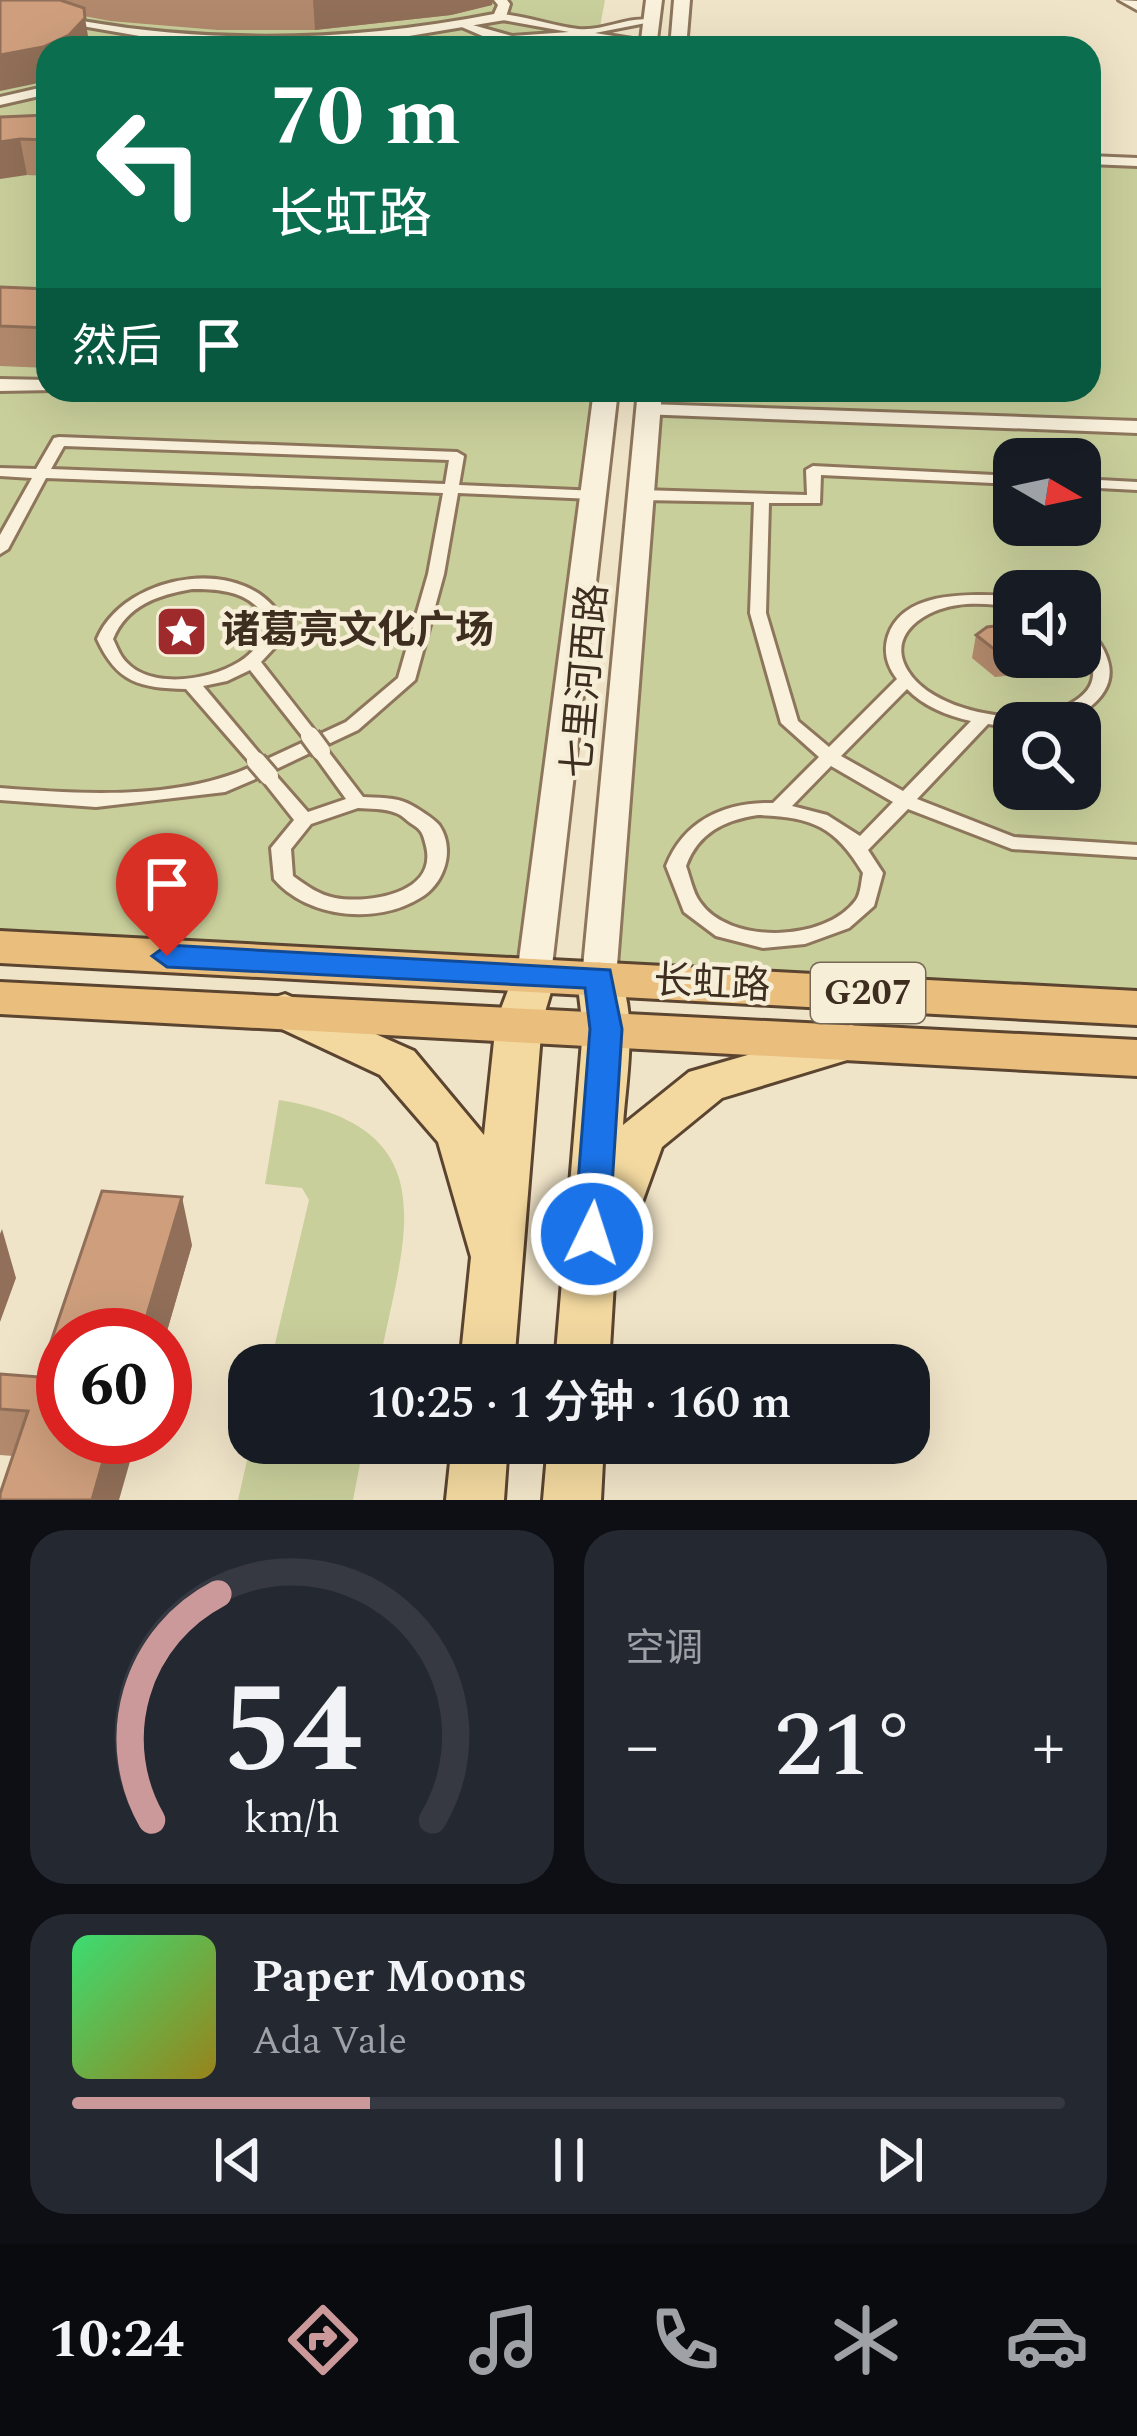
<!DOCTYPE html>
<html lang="zh">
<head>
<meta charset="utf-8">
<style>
	:root { --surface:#171b24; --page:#242831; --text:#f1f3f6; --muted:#9ea1a6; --line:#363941; --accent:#cc999b }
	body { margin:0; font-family:Spectral,"Noto Sans SC",serif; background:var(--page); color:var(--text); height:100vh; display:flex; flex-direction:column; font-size:45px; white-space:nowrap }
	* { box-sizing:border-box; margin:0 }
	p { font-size:39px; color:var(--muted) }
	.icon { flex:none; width:66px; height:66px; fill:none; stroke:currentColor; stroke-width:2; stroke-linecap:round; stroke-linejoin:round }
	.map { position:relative; height:1500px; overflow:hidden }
	.drawer { display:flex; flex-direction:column; gap:30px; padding:30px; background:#0d0f14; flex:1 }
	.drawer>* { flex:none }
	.guide { position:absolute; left:36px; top:36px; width:1065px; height:366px; border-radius:36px; box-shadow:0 12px 48px #0002; background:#0b6e4f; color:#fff; overflow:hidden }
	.needle { width:78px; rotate:99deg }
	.buttons { position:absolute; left:993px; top:438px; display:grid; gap:24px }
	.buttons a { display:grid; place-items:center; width:108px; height:108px; border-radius:24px; background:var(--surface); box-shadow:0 12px 48px #0002; font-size:60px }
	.speed { position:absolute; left:36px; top:1308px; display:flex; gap:24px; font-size:60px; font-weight:700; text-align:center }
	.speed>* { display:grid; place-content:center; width:156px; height:156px; border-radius:50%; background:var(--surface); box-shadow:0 12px 48px #0002; line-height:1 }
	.speed .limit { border:18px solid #d22; background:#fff; color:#111 }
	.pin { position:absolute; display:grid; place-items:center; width:102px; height:102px; color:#fff; margin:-123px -51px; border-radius:50% 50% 50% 0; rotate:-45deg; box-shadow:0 0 12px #0007 }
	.pin .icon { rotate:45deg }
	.me { position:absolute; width:132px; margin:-66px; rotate:4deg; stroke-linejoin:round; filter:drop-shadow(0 0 9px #0008) }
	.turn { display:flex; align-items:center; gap:42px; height:252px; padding:0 36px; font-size:54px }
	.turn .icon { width:156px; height:156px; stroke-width:2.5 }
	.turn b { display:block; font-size:84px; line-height:102px }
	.then { display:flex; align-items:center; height:114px; padding:0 36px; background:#0003; gap:24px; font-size:45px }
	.big { font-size:90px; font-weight:600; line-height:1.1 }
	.drawer .tile { flex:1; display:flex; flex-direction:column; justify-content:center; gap:18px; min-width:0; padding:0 42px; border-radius:36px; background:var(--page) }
	.drawer .dial { align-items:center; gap:0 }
	.dial svg { height:312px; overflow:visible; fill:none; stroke:var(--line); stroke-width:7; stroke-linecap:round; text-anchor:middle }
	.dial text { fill:var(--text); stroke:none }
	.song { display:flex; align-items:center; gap:36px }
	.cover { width:144px; height:144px; border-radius:18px; background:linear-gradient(135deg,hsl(140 70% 55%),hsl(50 70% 35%)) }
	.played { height:12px; border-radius:6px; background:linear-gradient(90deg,var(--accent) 30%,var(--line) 30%) }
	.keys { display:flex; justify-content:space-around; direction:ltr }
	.heat { display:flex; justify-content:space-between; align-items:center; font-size:66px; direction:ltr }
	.drawer .tiles { flex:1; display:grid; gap:30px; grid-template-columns:1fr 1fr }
	.tile:last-child { grid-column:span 2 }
	.trip { position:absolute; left:228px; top:1344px; width:702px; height:120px; border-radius:36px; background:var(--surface); box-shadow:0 12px 48px #0002; font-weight:600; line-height:120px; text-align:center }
	.tabs { display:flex; height:192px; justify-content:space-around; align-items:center; background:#090b0e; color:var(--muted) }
	.tabs .icon { width:84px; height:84px }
	.tabs .current { color:var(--accent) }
	.tabs b { font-size:54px; color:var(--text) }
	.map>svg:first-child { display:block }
	.green { fill:#c9cf9b; fill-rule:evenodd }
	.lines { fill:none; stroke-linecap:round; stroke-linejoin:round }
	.pedestrian-casing { stroke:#8d765c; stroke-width:6 }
	.minor-casing { stroke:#8d765c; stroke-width:6 }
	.tertiary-casing { stroke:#8d765c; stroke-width:6 }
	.primary-casing { stroke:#5b4430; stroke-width:6 }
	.trunk-casing { stroke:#5b4430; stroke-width:6 }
	.pedestrian { fill:#faf1dc; fill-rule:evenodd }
	.minor { fill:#faf1dc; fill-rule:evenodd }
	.tertiary { fill:#faf1dc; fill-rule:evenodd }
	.primary { fill:#f3d9a0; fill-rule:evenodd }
	.trunk { fill:#eabe7c; fill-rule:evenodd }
	.pedestrian-bridge-casing { stroke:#8d765c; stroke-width:24; stroke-linecap:butt }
	.pedestrian-bridge { stroke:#faf1dc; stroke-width:18 }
	.wall { fill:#b2896c }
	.shaded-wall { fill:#916f58 }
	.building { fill:#cf9f7d; stroke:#916f58; stroke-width:3 }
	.route { fill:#1a73e8; stroke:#114b97; stroke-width:3 }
	.labels { text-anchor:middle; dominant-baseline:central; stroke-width:9; stroke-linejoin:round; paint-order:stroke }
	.shield { fill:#f7eed8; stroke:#756857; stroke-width:3 }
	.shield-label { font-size:36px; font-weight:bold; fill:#3d2e20 }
	.poi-label { font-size:39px; font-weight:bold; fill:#3d2e20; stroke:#f7eed8; text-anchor:start }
	.street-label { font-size:39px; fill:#3d2e20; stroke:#f7eed8 }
</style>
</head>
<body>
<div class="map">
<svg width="1137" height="1500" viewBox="0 0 1137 1500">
	<rect width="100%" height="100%" fill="#f0e4c8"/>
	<path class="green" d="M0,0h605l-9,48h-548v342h563l-77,585 -534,-28z
		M1089,160l48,2v846l-538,-30 51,-588h439zM1014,459h66v66h-66zM1014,591h66v66h-66zM1014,723h66v66h-66z
		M279,1100c173,28 124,139 100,265h-109l39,-165 -7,-12 -37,-4z
		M251,1443h113l-11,57h-115z"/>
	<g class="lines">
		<defs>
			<path id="pedestrian" d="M500,14c27,2 52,12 78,15 26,3 53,-15 78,-8l-61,12 56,9 2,2 -5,3 -66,-11 -47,7 -23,-1 -27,-5 -28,-12 5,-3 50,14 57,-4 -72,-13 -2,-2z
				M59,437l398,15 7,4 -5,29 139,6v6l-5,2 -135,-6 -14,81 -29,106 -57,50 -34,16 39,51c14,1 33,0 46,7 8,4 24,14 30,21 17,25 5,59 -19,73 -43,27 -113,20 -146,-19l-3,-31 23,-28 -34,-43 -35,15 -129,15 -96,-7v-12c80,6 178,13 253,-22l-67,-77c-46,-1 -69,-6 -89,-50 28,-68 156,-87 188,-14l-10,22 -14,15 57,73 28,-13 52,-44 30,-104 15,-81 -397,-15 -38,71 -8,5v-19l32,-57 -32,-2v-8l36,1 18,-31zM64,446l385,14 -4,24 -394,-15zM192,589c32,0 63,3 77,36 -8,16 -15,28 -30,37 -31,19 -93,29 -117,-5 -4,-6 -6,-12 -9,-18 14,-34 45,-44 79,-50zM250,670l56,71 -41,19 -62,-74 24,-5zM312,752l34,47 -38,13 -36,-41zM358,808c11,1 27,0 38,5 6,2 10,7 16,11 10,6 11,10 14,22 12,48 -58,58 -91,52 -16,-3 -28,-12 -42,-22l-2,-27 20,-25z
				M813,466l201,10v8l-193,-9 -1,28h-51l-3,110 32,108 31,26 68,-68c-10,-13 -14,-27 -9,-43 16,-48 87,-41 126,-40v10c-18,-1 -38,-4 -56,-1 -32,4 -73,29 -50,66 24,39 104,54 144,41 14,-5 31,-13 38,-26 11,-22 -10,-39 -10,-61 13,7 24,21 28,36 10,33 -27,58 -56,62 -12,2 -26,0 -38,0v5l-26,-4 -71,75 97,38 123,8v12l-125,-8 -104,-40 -40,41 15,23 -9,33 -25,22 -44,16 -42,4 -47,-12 -32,-24 -18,-46c18,-46 59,-64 107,-63l46,-46 -38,-34 -31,-110 4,-111 -113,-2 -8,-5 8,-5 166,5 -1,-25zM907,689c16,17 41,27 64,32l-68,70 -62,-35zM831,766l62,36 -33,34 -33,-21 -35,-9zM758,815c54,2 77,11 105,58 -2,8 -2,20 -7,27 -30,42 -127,45 -156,2 -7,-9 -10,-25 -14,-36 12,-33 38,-46 72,-51z
				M1080,479l57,3v8l-57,-3z"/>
			<path id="minor" d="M494,0h13l3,4 -5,16 -108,18 -106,8 -105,-2 -110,-19 6,-4c139,24 274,20 412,-7l4,-9z
				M1119,0l18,1v9z
				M48,86v8l-48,11v-8z
				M1089,156l48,2v8l-48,-2z
				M0,379l48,1v10h6l-54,1z
				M648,404l489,17v12l-496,-19 -2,-4z"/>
			<path id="tertiary" d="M646,0h16l-6,48h-16z
				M674,0h16l-4,48h-16z
				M594,390h24l-67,585 -5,9h-24l-5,-9z
				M638,390h24l-46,588 -5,9h-24l-5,-9z"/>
			<path id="primary" d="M534,959l16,5 6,11 -14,47 -28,343h-54l11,-108 -33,-115 -58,-67 -111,-52 -7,-12 7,-12 16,-5 129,57 70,84 12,-113 22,-58z
				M599,962l16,5c25,44 11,110 8,158l66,-53 162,-47 16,5 7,12 -7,12 -145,44 -60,49 -31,86 -15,17 -7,115h-54l28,-336 -6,-51 6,-11z
				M452,1443h56l-4,57h-58z
				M548,1443h56l-3,57h-58z"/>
			<path id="trunk" d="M0,931l1137,60v34l-1137,-62z
				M0,982l1137,58v36l-1137,-62z"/>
		</defs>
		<use href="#pedestrian" class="pedestrian-casing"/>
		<use href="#minor" class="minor-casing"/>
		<use href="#tertiary" class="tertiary-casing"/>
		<use href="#primary" class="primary-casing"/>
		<use href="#trunk" class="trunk-casing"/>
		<use href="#pedestrian" class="pedestrian"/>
		<use href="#minor" class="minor"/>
		<use href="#tertiary" class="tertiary"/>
		<use href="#primary" class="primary"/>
		<use href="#trunk" class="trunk"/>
		<defs>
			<path id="pedestrian-bridge" d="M310,736l11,15
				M256,761l13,15"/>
		</defs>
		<use href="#pedestrian-bridge" class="pedestrian-bridge-casing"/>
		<use href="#pedestrian-bridge" class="pedestrian-bridge"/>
	</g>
	<path class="wall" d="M0,0h493l-1,5 -41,10 -136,15h-97l-108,-9z
		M47,115l1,61 -21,-1 -27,-58z
		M0,287l48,2v79l-48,-2z
		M1014,625v32h14l-3,17 -30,3 -23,-19 4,-23z
		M192,1245l-27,93v-3l-152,121 -13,-1v-81l39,3z"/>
	<path class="shaded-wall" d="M313,0h180l-1,5 -41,10 -136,15z
		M85,18l5,30h-42v33l-48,10v-36z
		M20,139l7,36 -27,4v-37z
		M182,1197l10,48 -27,93v-3h-24z
		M2,1229l14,49 -16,44v-88z
		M110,1437h27l-18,63h-27z"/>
	<path class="building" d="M0,0h60l24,8 1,10 -16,17 -26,12 -43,8z
		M47,115l1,25 -28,-1 -20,3v-25z
		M0,287l48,2v39l-48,-2z
		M1012,624l2,1v27l-15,1 -23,-18 11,-8z
		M102,1191l80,6 -41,138h-78v102h47l-18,63h-92v-6l28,-83 -28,-2v-35l39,3z"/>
	<path class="route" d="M167,945l443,25 12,59 -13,205 -5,10 -12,4 -13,-4 -5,-10 16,-205 -5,-41 -418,-21 -15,-11z"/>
	<defs>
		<symbol id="sight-square" viewBox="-11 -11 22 22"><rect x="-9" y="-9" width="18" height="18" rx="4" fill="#9e2a2b" stroke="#f7eed8"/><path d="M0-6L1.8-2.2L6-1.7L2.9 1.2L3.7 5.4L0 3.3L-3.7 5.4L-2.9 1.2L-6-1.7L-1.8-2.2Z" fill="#fff"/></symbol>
	</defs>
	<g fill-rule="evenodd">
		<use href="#sight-square" x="152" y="602" width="59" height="59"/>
	</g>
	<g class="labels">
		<rect class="shield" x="811" y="963" width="114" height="60" rx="9"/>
		<g class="shield-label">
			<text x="868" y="993">G207</text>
		</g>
		<g class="poi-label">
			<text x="221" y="631">诸葛亮文化广场</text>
		</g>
		<g class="street-label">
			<text transform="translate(586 681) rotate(-85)">七里河西路</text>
			<text transform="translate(712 984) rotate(3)">长虹路</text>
		</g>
	</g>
</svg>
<div class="buttons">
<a><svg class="needle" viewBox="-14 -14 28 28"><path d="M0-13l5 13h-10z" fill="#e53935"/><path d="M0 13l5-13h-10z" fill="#9ea1a6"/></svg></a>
<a><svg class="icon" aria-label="sound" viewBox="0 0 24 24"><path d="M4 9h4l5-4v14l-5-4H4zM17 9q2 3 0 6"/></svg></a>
<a><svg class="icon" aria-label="search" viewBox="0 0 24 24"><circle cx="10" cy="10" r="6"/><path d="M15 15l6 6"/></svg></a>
</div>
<div class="speed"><div class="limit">60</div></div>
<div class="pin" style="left:167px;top:956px;background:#d93025"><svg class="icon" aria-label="arrive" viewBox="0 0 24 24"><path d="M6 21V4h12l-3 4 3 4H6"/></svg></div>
<svg class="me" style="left:592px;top:1234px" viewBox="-20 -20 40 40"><circle r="17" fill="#1a73e8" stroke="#fff" stroke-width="3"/><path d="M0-11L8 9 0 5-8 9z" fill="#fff"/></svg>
<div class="trip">10:25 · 1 分钟 · 160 m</div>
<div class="guide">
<div class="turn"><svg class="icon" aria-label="left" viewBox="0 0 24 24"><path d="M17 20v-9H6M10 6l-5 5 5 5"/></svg><div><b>70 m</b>长虹路</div></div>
<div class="then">然后<svg class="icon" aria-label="arrive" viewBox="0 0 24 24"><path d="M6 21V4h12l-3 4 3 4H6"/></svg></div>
</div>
</div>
<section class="drawer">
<div class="tiles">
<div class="tile dial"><svg viewBox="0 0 100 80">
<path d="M14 69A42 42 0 1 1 86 69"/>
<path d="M14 69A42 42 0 0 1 31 11" stroke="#cc999b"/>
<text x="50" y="56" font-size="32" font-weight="700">54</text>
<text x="50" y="72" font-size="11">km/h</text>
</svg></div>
<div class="tile"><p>空调</p>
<div class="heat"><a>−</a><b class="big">21°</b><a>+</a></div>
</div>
<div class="tile">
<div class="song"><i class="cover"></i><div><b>Paper Moons</b><p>Ada Vale</p></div></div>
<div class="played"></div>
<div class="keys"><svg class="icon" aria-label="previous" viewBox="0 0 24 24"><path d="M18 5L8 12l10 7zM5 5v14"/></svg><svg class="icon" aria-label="pause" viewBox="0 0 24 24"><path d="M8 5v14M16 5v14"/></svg><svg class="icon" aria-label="next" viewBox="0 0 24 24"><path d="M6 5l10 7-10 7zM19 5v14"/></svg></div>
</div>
</div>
</section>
<nav class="tabs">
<b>10:24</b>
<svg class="icon current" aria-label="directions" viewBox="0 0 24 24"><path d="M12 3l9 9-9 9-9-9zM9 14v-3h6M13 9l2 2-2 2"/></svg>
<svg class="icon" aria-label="music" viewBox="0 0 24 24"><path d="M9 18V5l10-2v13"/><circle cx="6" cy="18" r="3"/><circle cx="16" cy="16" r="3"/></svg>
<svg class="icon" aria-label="phone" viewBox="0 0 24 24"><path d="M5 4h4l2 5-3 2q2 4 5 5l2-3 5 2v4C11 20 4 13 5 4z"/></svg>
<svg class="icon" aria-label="climate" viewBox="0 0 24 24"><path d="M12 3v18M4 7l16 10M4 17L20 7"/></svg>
<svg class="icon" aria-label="car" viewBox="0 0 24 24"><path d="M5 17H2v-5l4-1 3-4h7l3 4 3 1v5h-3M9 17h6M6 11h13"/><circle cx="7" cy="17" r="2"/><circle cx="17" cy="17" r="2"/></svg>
</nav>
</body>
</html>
